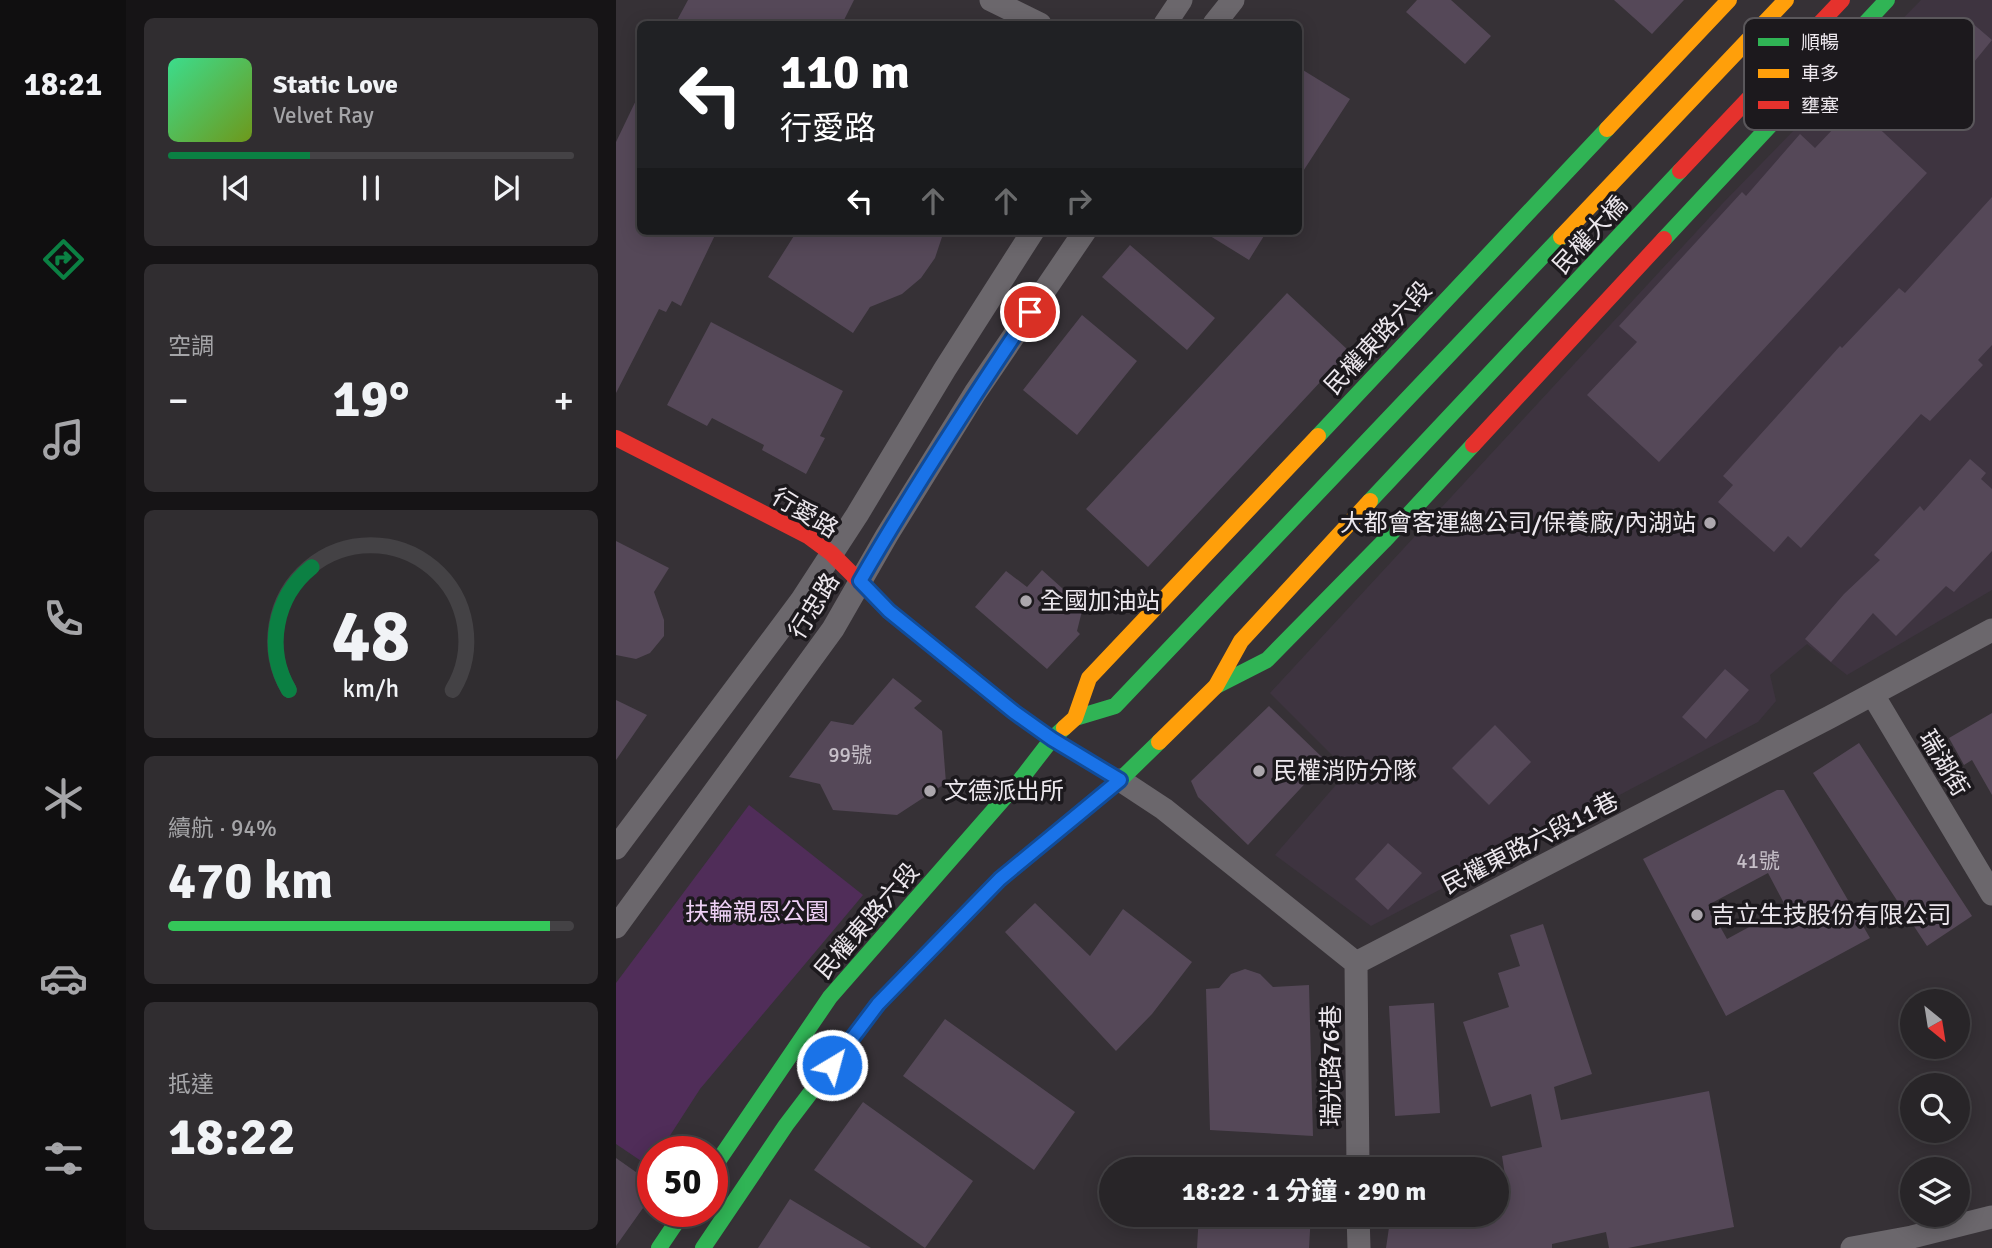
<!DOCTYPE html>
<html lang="zh-TW">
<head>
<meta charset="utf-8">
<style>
	:root { --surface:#282528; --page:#302d30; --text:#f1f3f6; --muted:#a5a5a8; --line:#444245; --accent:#0b8043 }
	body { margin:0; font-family:Signika,"Noto Sans TC",sans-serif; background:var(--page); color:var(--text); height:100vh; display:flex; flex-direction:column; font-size:26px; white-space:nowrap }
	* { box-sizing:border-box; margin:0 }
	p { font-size:23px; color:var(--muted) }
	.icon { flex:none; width:38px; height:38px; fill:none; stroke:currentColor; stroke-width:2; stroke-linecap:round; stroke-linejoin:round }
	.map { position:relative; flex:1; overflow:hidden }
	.drawer { display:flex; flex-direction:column; gap:18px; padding:18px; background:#161416; width:490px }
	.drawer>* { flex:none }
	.banner { position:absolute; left:21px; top:21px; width:665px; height:214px; border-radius:10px; box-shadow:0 4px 18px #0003,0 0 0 2px var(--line); background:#202124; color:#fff; overflow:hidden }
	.needle { width:46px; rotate:150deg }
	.tools { position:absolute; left:1284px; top:989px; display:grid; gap:14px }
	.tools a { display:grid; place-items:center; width:70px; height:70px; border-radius:50%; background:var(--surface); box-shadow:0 4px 18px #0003,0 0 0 2px var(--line); font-size:35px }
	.speed { position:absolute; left:21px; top:1136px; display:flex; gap:14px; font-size:35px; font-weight:700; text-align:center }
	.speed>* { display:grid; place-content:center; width:91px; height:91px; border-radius:50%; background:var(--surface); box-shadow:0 4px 18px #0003,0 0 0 2px var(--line); line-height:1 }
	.speed .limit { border:10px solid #d22; background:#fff; color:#111 }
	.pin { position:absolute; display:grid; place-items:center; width:60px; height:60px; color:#fff; margin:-30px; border:4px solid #fff; border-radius:50%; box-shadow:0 2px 7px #0007 }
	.me { position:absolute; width:77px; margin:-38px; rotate:37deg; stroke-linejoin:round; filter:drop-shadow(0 0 5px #0008) }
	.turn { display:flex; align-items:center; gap:24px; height:147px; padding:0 28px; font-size:32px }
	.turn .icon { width:91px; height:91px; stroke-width:2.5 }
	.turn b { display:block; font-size:49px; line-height:60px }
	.lanes { display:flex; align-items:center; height:66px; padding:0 28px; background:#0003; justify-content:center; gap:35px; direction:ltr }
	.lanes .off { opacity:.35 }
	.big { font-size:52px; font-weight:700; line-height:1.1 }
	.drawer .widget { flex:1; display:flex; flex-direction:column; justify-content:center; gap:10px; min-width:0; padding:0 24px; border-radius:10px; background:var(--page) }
	.drawer .dial { align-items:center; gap:0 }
	.dial svg { height:182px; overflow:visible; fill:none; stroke:var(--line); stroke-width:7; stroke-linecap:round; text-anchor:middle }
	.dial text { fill:var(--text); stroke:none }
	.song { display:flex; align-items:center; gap:21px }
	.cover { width:84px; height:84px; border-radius:10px; background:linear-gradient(135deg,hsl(150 70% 55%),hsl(80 70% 35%)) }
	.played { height:7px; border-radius:4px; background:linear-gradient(90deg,var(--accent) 35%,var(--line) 35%) }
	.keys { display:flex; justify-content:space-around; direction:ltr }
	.heat { display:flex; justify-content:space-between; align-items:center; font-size:38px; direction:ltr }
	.charge { height:10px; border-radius:5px; background:linear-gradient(90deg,#34c759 94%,var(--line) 0) }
	.trip { position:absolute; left:483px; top:1157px; width:410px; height:70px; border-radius:35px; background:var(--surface); box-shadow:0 4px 18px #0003,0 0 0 2px var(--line); font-weight:700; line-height:70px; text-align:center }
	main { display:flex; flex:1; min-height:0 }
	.tabs { display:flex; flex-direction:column; width:126px; justify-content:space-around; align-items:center; background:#100f10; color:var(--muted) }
	.tabs .icon { width:49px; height:49px }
	.tabs .selected { color:var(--accent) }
	.tabs b { font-size:32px; color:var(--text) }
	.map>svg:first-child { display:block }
	.built { fill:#3e3440 }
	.green { fill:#502d59 }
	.building { fill:#554858; fill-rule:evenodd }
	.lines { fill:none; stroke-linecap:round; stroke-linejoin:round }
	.street { stroke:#6b676c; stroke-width:23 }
	.fast { stroke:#30b455; stroke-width:16 }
	.slow { stroke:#ff9f0a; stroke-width:16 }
	.jam { stroke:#e5322d; stroke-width:16 }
	.route-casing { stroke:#114b97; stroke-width:18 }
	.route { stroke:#1a73e8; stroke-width:12 }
	.poi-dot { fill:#aca7ad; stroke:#1c191d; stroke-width:2.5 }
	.labels { text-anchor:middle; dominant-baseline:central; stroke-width:7; stroke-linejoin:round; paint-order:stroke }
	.number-label { font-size:21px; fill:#c6bfc8 }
	.street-label { font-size:24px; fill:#ece7ed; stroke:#1c191d }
	.poi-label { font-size:24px; fill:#ece7ed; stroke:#1c191d; text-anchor:start }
	.park-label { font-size:24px; fill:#efd1f6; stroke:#1c191d }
	.key { fill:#1c191d; stroke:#5a575b; stroke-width:2 }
	.key-label { font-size:19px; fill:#ece7ed }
</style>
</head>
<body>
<main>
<nav class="tabs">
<b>18:21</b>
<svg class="icon selected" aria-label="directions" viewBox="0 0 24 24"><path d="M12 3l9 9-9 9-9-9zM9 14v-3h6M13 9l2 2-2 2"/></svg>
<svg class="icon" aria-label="music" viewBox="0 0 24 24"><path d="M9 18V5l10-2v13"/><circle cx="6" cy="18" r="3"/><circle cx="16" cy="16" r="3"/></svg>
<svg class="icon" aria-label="phone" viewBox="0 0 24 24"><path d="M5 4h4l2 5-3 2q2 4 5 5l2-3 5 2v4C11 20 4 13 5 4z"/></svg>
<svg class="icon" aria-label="climate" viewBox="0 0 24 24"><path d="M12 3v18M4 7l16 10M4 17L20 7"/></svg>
<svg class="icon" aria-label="car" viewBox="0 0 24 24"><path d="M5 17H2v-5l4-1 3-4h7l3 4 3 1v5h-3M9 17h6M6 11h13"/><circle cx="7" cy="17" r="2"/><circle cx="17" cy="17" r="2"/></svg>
<svg class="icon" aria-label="filters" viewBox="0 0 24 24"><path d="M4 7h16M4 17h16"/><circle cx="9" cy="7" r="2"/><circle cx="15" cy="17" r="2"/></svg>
</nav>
<section class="drawer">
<div class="widget">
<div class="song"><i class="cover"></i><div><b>Static Love</b><p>Velvet Ray</p></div></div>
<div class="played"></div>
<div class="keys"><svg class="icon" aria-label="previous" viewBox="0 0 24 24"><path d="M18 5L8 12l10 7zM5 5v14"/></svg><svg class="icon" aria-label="pause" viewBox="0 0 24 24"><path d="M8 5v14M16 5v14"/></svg><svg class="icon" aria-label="next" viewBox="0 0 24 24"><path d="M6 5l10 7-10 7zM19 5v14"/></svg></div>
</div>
<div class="widget"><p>空調</p>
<div class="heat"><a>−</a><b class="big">19°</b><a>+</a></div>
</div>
<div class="widget dial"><svg viewBox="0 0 100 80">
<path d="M14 69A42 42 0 1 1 86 69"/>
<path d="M14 69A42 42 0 0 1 24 15" stroke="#0b8043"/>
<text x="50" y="56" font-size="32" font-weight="700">48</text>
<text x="50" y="72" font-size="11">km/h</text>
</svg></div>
<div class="widget"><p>續航 · 94%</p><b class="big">470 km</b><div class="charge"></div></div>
<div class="widget"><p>抵達</p><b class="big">18:22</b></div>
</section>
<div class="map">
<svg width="1376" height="1248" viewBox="0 0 1376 1248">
	<rect width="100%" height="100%" fill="#363136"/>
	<path class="built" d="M1305,0h71v590l-145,85 -40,-31 -37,31 6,26 -18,21 -387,204 -96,-71 73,-84 -78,-78 452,-489z"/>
	<path class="green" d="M133,805l114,90 -163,194 -40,62 -7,1v11l-3,4 -34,-23v-161z"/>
	<path class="building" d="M72,0h166l-12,24h-167z
		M801,0h34l40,36 -26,28 -59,-52z
		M998,0h70l-32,34z
		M1355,22l21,18 -18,22 -22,-18z
		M682,67l52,32 -52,80z
		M24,92v139h77l-36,75 -9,-5 -6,11 -7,-3 -43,84v-251z
		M1239,106l72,67 -268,289 -72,-67 50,-53 -18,-16 123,-134 4,4 54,-62 15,14z
		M1376,197v148l-14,15 5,5 -53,56 -9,-7 -120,134 -13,-12 -14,16 -56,-50 15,-17 -10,-9 117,-130 2,2 57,-60 6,5z
		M181,231h147l-9,27 -14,20 -19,16 -32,13 -17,26 -85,-56z
		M586,231h65l-18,29z
		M514,245l85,73 -28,32 -85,-73z
		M671,293l62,58 -201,216 -62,-58z
		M466,315l55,46 -60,74 -54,-45z
		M95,322l132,69 -23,45 5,2 -19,36 -44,-24 2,-5 -52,-27 -5,8 -40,-21z
		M1354,459l16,14 -5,6 11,10v62l-38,41 -8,-6 -50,50 -23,-23 -42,49 -26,-23 39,-45 36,-34 -6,-5 46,-49 4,5z
		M0,541l53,27 -15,24 10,28v16l-14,17 -14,6 -20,-4z
		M426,570l41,37 -6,24 3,3 -33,35 -72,-62 31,-36 21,16z
		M1109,669l24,21 -43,49 -24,-22z
		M277,678l29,23 -8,7 28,23 4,52 -49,32 -64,-5 -13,-26 -31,-7 42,-56 22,4z
		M0,700l31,15 -31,45z
		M653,706l57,55 -78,84 -50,-48 -7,-16z
		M1376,713v82l-20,-35 -8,5 -15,-27z
		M879,725l36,37 -42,43 -37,-37z
		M1243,743l113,173 -45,30 -114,-173z
		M1161,790h7l86,148 -144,78 -83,-157zM1152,873l18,34 -59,32 -19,-34z
		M772,843l34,30 -34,37 -33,-31z
		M419,903l55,53 33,-47 69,53 -40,52 -36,37 -111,-119z
		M927,924l49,150 -38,13 7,33 148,-29 25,136 -106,21h-19l-3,-16 -54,12v4h-166l5,-34h105v-23l11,-3 -5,-32 40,-9 -11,-53 -40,13 -28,-85 46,-15 -11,-34 22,-7 -10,-31z
		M629,969l15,5 13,13 36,-2 4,151 -103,-6 -4,-141 13,-1 12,-14z
		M818,1003l6,110 -45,3 -6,-110z
		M329,1019l130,93 -41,58 -131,-94z
		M247,1102l110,79 -48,67 -111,-78z
		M0,1158l37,26v10l-37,52z
		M174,1199l81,49h-113z
		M583,1214h112l-2,34h-112z"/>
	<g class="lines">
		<path class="street" d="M375,0l49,24
			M549,24l16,-24
			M598,24l19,-24
			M1257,695l119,199
			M504,780l44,29 192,154
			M0,848l185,-247 56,-86 88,-146 88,-138
			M0,927l217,-298 54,-94 88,-142 110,-162
			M740,963l474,-246 162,-87
			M740,963l2,206
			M742,1214l1,34
			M1236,1248l60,-11 80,-20"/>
		<path class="fast" d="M1048,239l223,-239
			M702,436l289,-307
			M754,501l310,-330
			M600,686l51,-26 117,-119 89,-96
			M459,718l40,-12 446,-469
			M96,1170l118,-173 191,-218 31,-40 12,-11
			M43,1248l25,-37
			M87,1248l83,-123 92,-121 122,-125 120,-99 39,-38"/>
		<path class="slow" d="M991,129l122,-129
			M945,237l225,-237
			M340,665l58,47 38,27 68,41
			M448,728l11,-10 14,-40 229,-242
			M543,742l57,-56 25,-45 129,-140"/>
		<path class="jam" d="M1064,171l162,-171
			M0,438l192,98 23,17 58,58 67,54
			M857,445l191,-206"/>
	</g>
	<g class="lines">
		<defs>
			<path id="route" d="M216,1065l46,-61 122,-125 120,-99 -68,-41 -38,-27 -125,-101 -29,-30c53,-92 111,-181 170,-269"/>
		</defs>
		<use href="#route" class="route-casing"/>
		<use href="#route" class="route"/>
	</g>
	<g class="poi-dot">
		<circle cx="1094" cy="523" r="7"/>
		<circle cx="410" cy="601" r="7"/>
		<circle cx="643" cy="771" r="7"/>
		<circle cx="314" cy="791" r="7"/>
		<circle cx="1081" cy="915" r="7"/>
	</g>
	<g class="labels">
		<g class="number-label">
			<text x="234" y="755">99號</text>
			<text x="1142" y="861">41號</text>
		</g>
		<g class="street-label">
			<text transform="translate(974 235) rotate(-47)">民權大橋</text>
			<text transform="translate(762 338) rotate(-47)">民權東路六段</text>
			<text transform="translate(189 513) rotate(31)">行愛路</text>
			<text transform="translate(198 606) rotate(-58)">行忠路</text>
			<text transform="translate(1328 763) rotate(59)">瑞湖街</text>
			<text transform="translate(914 843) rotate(-27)">民權東路六段11巷</text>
			<text transform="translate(251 921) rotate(-49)">民權東路六段</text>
			<text transform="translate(715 1066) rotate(-90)">瑞光路76巷</text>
		</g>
		<g class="poi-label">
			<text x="1080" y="523" text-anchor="end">大都會客運總公司/保養廠/內湖站</text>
			<text x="424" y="601">全國加油站</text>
			<text x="657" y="771">民權消防分隊</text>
			<text x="328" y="791">文德派出所</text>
			<text x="1095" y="915">吉立生技股份有限公司</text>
		</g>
		<g class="park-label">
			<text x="141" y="912">扶輪親恩公園</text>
		</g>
	</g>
	<rect x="1128" y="18" width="230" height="112" rx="10" class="key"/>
	<rect x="1142" y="38" width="31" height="8" fill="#30b455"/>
	<rect x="1142" y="69" width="31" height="9" fill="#ff9f0a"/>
	<rect x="1142" y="101" width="31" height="8" fill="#e5322d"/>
	<g class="key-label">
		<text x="1185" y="49">順暢</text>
		<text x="1185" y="80">車多</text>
		<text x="1185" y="112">壅塞</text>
	</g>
</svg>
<div class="tools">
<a><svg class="needle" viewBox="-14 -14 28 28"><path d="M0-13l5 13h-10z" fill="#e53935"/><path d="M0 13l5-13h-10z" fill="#a5a5a8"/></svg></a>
<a><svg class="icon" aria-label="search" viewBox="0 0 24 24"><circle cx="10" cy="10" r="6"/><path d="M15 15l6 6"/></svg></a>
<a><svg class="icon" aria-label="layers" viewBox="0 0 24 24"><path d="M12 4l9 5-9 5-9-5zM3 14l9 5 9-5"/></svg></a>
</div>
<div class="speed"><div class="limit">50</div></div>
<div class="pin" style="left:414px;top:312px;background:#d93025"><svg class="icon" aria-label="arrive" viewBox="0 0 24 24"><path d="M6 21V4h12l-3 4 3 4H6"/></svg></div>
<svg class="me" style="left:216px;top:1065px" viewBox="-20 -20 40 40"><circle r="17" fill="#1a73e8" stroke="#fff" stroke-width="3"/><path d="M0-11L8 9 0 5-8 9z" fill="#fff"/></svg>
<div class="trip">18:22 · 1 分鐘 · 290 m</div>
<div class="banner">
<div class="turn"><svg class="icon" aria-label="left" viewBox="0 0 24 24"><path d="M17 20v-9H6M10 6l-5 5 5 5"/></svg><div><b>110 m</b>行愛路</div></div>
<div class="lanes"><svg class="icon" aria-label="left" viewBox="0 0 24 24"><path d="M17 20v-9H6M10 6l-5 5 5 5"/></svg><svg class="icon off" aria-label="ahead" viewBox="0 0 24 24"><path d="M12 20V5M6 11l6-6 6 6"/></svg><svg class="icon off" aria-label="ahead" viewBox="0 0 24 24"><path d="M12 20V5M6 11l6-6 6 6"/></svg><svg class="icon off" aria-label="right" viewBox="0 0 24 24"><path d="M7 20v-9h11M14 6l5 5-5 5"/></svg></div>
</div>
</div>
</main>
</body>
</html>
